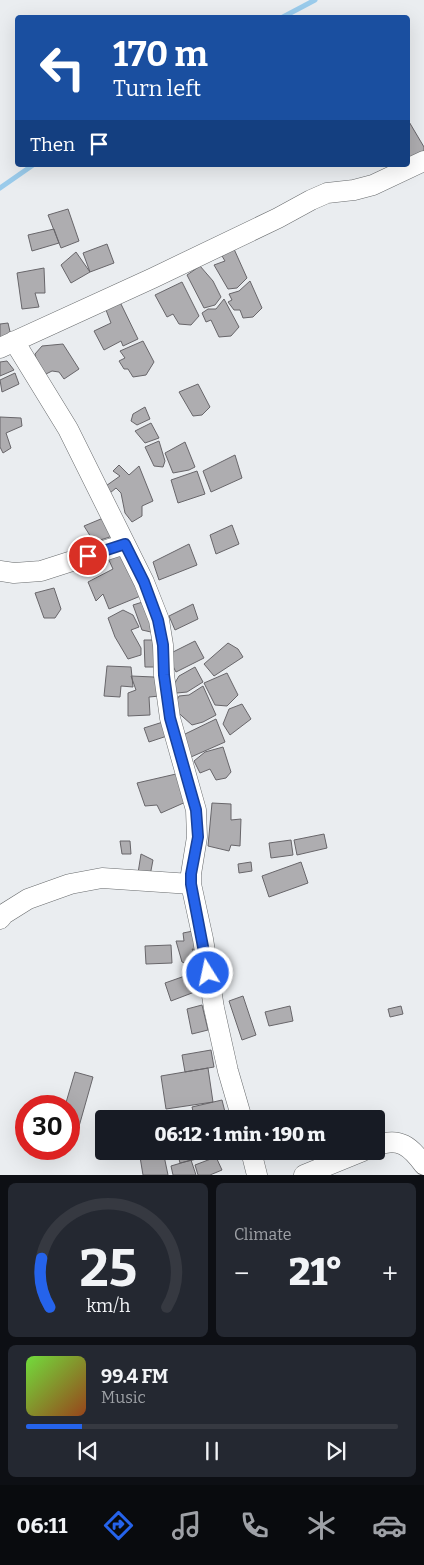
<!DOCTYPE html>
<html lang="en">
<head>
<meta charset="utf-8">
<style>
	:root { --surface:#171b24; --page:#242831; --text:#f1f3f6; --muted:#9ea1a6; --line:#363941; --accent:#2563eb }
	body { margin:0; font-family:Bitter,serif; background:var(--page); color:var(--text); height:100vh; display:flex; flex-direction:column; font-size:19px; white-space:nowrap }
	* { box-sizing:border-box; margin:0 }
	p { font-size:16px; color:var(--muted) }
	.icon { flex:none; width:28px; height:28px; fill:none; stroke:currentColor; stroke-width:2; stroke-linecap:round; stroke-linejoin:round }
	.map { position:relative; height:1175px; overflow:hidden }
	.details { display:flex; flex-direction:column; gap:8px; padding:8px; background:#0d0f14; flex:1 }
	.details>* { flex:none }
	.banner { position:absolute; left:15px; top:15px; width:395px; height:152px; border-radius:5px; box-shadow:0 5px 20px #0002; background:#1a4fa0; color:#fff; overflow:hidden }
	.speed { position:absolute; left:15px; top:1095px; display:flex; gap:10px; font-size:25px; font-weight:700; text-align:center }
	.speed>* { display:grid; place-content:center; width:65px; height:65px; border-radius:50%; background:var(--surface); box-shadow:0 5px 20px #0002; line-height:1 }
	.speed .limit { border:8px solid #d22; background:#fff; color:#111 }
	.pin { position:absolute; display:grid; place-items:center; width:42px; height:42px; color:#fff; margin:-21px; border:2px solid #fff; border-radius:50%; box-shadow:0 1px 5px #0007 }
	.me { position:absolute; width:55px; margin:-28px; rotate:350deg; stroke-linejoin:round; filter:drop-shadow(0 0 4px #0008) }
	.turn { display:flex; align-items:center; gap:18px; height:105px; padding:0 15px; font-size:22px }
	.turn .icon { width:65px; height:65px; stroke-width:2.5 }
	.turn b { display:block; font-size:35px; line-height:42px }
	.then { display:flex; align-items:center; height:48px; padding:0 15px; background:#0003; gap:10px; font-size:19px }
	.big { font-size:38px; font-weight:800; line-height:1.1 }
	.details .widget { flex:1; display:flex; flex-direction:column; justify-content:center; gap:8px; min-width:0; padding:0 18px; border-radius:8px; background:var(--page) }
	.details .dial { align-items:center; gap:0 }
	.dial svg { height:130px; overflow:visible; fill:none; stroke:var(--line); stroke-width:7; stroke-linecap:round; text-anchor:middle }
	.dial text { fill:var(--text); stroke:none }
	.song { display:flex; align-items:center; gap:15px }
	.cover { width:60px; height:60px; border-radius:8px; background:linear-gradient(135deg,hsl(100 70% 55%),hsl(20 70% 35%)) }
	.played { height:5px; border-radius:2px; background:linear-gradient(90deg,var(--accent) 15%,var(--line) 15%) }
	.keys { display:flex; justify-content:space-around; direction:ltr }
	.heat { display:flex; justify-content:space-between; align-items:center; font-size:28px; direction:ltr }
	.details .tiles { flex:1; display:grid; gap:8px; grid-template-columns:1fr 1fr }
	.widget:last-child { grid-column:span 2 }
	.trip { position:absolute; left:95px; top:1110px; width:290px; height:50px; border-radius:5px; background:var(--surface); box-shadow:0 5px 20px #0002; font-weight:800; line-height:50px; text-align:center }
	.menu { display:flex; height:80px; justify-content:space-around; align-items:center; background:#090b0e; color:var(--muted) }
	.menu .icon { width:35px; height:35px }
	.menu .selected { color:var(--accent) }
	.menu b { font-size:22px; color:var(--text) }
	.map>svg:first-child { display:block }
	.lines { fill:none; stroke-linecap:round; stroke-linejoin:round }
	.stream { stroke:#9acbeb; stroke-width:5 }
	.building { fill:#aeadb0; stroke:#68666a }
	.minor-casing { stroke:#686b6d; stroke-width:21 }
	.minor { stroke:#fff; stroke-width:20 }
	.route-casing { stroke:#184099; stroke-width:12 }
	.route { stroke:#2563eb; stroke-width:9 }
</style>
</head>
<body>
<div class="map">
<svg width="424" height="1175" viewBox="0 0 424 1175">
	<rect width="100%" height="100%" fill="#eaedf0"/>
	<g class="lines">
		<path class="stream" d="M281,18l34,-18
			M0,188l33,-23"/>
	</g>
	<path class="building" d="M408,120l16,27v8l-16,10z
		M68,209l11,32 -18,7 -13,-33z
		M54,229l5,14 -27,8 -4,-16z
		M107,244l7,19 -24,9 -7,-19z
		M234,249l13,29 -10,10 -9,1 -14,-24 11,-4 -3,-5z
		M76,252l14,20 -19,11 -10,-18z
		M200,266l13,15 8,16 -6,8 -11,3 -17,-33z
		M44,268l1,25h-10l4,14 -17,2 -5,-36z
		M250,281l12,27 -9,9 -10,1 -3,-8h-6l-6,-8 4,-2 -3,-6 10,-3z
		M182,282l17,34 -8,9 -12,-1 -6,-10 -6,3 -12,-22z
		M224,299l15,28 -8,9 -12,1 -8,-17 -5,2 -4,-9 6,-4h8z
		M120,302l18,37 -15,7 -2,-5 -17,9 -10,-19 17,-8 -5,-13z
		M8,323l3,13 -11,2v-14z
		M143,341l11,21 -8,13 -13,2 -5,-8h-4l-5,-8 6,-3 -5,-7z
		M63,344l16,25 -15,10 -5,-7 -7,-1 -12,6 -5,-23 7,-8z
		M7,361l7,9 -14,6v-14z
		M15,373l4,11 -17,8 -2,-12z
		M198,384l12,23 -8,8 -9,1 -14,-24z
		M145,407l5,12 -13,6 -6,-4 2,-7z
		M0,417l21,1 1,8 -16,7 5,15 -8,5 -3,-6z
		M151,423l8,15 -14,5 -10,-12z
		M159,441l6,20 -2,6 -9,-1 -9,-19z
		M185,442l10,25 -6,3 -16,3 -8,-20z
		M235,455l7,23 -31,14 -8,-21z
		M119,465l10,10 10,-9 14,35 -11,5v10l-10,6 -7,-9 -4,-20 -5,-5 -6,5 -7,-5 17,-12 -7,-5z
		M197,471l8,23 -27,9 -7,-23z
		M108,516l8,19 -22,7 -10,-16z
		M232,525l7,19 -23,10 -6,-19z
		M189,544l8,21 -38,15 -6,-18z
		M123,548l20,47 -34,14 -6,-15 -7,7 -8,-19 25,-13 -6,-13z
		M54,588l7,21 -6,9h-11l-9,-25z
		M149,600l2,32 -9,-2 -9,-25z
		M193,604l5,15 -23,11 -6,-14z
		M123,610l10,5 6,12 -8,3 10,18v7l-13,4 -13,-22 -7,-19z
		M144,640h15l-1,27h-13z
		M195,641l9,17 -28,14 -9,-17z
		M228,643l10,6 5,8 -29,19 -10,-12z
		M107,666l24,1 2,20 -12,-1 -1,11 -16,-1z
		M195,667l8,15 -16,10 -10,1 -4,-7 6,-10z
		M227,673l11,22 -11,11 -12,-1 -11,-22z
		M131,676l23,1 6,19 -11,1 1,18 -22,1v-23l8,-3z
		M203,686l13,29 -13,7 -11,3 -19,-17 6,-12 10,-1z
		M242,704l9,15 -21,16 -7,-11 6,-15z
		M216,719l9,23 -34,15 -8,-22z
		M166,721l4,14 -21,7 -5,-14z
		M223,747l8,25 -5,6 -10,2 -6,-11 -10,4 -6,-12 11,-9z
		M176,774l12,27 -27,12 -4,-8 -12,1 -8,-23z
		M212,803l19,1v16l10,-1 -1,27 -9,-1 -2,6 -21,-5z
		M324,834l3,14 -30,7 -3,-15z
		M291,840l2,15 -22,3 -2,-15z
		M120,841h10l1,13h-9z
		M141,854l12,6 -4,21 -11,-8z
		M251,862l1,9 -13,2 -1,-9z
		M301,862l7,21 -39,14 -7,-21z
		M198,930l4,21 -10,-2 5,9 -6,7 -9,-3 -6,-21h8l-1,-8z
		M171,945l1,18 -26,1 -1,-18z
		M199,971l6,17 -34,13 -6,-18z
		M243,996l13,39 -14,5 -13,-39z
		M202,1005l6,25 -16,4 -5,-25z
		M290,1006l3,15 -24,5 -4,-14z
		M401,1006l2,8 -13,3 -2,-8z
		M211,1050l3,17 -29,5 -3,-17z
		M208,1068l5,34 -47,7 -5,-33z
		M75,1072l18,5 -19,67 -5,-1v-37h-4z
		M222,1100l4,16 -10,3h-21l-3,-12z
		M139,1151h24l5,24h-25z
		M177,1151h36l1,4 -34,8z
		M216,1157l6,13 -12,5h-12l-3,-10z
		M191,1160l5,15h-23l-2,-9z"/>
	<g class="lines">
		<defs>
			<path id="minor" d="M14,341l54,88 76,153 15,38 4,25 1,30 6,43 26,92 1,27 -6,37v10l12,55 11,69 14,63 14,48
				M0,348l153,-70 125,-60 33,-18 16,-7 27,-3 19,-5 51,-24
				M0,571l14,2 27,-2 84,-27
				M0,919l4,-5 24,-15 42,-15 32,-6 89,6
				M376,1146c23,-10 35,1 48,19
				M251,1151l6,24
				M304,1175l59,-24"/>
		</defs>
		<use href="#minor" class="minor-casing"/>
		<use href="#minor" class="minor"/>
	</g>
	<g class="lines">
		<defs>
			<path id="route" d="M88,556l37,-12 19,38 14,38 5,25 1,30 6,43 26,92 2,27 -7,37v10l17,89"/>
		</defs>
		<use href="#route" class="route-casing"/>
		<use href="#route" class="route"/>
	</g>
</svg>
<div class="speed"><div class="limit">30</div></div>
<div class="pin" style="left:88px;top:556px;background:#d93025"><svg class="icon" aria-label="arrive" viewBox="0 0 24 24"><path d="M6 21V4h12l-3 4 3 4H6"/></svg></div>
<svg class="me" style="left:208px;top:973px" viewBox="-20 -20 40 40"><circle r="17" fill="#2563eb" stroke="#fff" stroke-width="3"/><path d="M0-11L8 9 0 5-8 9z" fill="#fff"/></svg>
<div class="trip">06:12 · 1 min · 190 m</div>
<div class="banner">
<div class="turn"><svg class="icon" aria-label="left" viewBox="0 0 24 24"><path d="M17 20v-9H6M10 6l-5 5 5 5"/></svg><div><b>170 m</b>Turn left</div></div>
<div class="then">Then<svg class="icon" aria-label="arrive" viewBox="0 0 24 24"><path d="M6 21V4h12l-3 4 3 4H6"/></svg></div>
</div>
</div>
<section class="details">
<div class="tiles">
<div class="widget dial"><svg viewBox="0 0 100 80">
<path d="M14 69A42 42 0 1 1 86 69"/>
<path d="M14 69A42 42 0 0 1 9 39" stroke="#2563eb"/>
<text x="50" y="56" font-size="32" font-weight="700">25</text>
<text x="50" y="72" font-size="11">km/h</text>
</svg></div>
<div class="widget"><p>Climate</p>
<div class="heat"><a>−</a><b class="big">21°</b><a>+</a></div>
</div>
<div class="widget">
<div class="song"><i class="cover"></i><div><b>99.4 FM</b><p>Music</p></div></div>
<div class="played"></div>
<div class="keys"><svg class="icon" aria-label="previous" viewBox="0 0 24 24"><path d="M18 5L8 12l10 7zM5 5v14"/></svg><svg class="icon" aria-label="pause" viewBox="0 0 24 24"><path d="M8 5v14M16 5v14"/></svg><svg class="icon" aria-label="next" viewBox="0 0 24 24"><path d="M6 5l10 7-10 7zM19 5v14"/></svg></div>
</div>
</div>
</section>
<nav class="menu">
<b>06:11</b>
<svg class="icon selected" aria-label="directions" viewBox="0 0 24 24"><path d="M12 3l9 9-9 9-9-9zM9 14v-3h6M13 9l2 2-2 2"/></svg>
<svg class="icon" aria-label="music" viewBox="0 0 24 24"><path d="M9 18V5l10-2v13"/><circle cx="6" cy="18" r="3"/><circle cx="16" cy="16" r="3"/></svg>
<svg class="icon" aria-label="phone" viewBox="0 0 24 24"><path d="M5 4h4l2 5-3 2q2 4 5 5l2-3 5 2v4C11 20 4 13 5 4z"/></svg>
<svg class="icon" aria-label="climate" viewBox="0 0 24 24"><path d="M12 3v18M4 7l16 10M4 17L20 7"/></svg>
<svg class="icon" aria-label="car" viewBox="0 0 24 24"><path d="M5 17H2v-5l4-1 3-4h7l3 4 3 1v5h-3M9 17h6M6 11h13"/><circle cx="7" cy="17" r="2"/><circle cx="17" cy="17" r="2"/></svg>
</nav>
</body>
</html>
